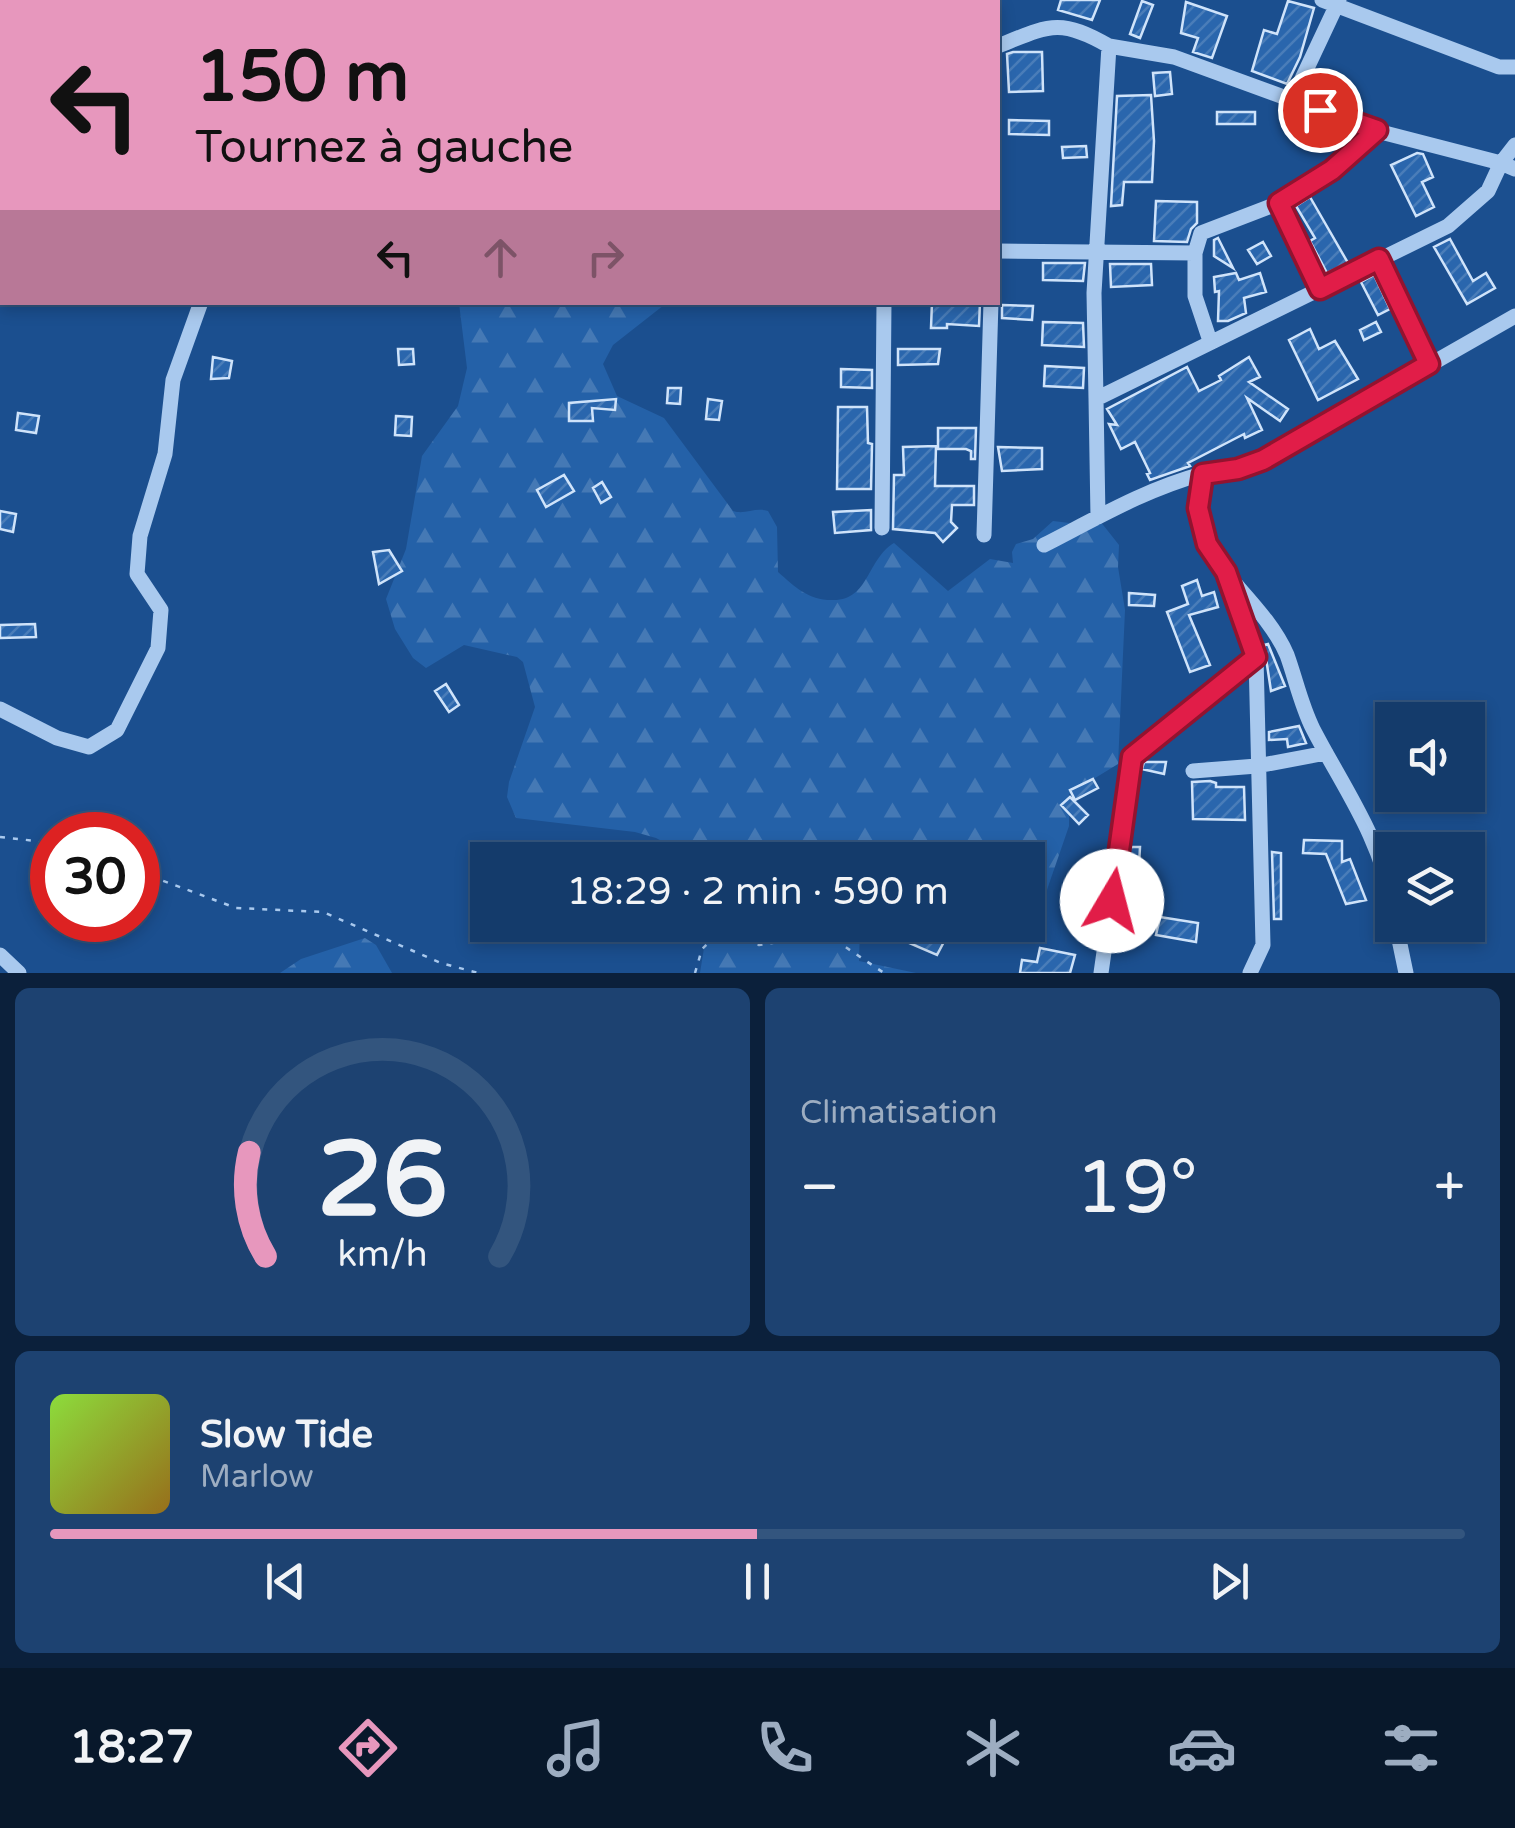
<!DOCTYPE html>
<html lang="fr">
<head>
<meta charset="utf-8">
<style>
	:root { --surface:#143b6b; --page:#1d4271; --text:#f1f3f6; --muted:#9dadc1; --line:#33557e; --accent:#e797bd }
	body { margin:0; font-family:"Varela Round",sans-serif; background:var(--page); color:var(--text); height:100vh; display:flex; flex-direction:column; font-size:38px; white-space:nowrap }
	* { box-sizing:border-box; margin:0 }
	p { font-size:32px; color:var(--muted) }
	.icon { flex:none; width:55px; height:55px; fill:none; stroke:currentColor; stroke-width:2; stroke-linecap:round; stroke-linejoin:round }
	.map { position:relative; height:973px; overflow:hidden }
	.sheet { display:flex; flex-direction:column; gap:15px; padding:15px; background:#0b203b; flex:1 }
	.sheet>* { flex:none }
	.top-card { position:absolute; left:0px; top:0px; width:1000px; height:305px; box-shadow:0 5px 15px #0003,0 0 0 2px var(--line); background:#e797bd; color:#111; overflow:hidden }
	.fabs { position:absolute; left:1375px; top:702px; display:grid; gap:20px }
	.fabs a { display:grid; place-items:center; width:110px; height:110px; border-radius:0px; background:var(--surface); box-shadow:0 5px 15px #0003,0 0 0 2px var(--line); font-size:50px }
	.speed { position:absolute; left:30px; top:812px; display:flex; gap:20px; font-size:50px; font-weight:700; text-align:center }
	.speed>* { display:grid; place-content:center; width:130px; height:130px; border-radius:50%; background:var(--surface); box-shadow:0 5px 15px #0003,0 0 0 2px var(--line); line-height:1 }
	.speed .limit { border:15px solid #d22; background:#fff; color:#111 }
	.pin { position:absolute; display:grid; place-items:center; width:85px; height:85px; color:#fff; margin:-42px; border:5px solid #fff; border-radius:50%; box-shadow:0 2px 10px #0007 }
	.me { position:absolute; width:110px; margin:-55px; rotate:8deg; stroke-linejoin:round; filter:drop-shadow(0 0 8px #0008) }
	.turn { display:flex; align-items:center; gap:35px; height:210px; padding:0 30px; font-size:45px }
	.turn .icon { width:130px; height:130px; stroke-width:2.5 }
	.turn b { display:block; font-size:70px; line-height:85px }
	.lanes { display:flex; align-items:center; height:95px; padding:0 30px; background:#0003; justify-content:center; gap:50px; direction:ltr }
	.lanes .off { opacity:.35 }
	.big { font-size:75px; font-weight:600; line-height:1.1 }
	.sheet .widget { flex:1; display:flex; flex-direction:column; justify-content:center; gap:15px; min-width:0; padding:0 35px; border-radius:15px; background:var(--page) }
	.sheet .dial { align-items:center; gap:0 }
	.dial svg { height:260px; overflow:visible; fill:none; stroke:var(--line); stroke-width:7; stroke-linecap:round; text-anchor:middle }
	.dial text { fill:var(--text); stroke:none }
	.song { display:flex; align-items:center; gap:30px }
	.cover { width:120px; height:120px; border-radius:15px; background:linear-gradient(135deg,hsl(90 70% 55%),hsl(40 70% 35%)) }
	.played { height:10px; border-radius:5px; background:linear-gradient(90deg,var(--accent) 50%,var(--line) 50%) }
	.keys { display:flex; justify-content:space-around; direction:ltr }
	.heat { display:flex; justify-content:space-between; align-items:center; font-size:55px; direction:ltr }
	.sheet .tiles { flex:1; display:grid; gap:15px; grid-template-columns:1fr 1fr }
	.widget:last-child { grid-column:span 2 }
	.trip { position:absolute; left:470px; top:842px; width:575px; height:100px; border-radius:0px; background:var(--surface); box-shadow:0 5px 15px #0003,0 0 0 2px var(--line); font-weight:600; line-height:100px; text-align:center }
	.dock { display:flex; height:160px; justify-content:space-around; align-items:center; background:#08182b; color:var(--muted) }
	.dock .icon { width:70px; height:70px }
	.dock .active { color:var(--accent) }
	.dock b { font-size:45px; color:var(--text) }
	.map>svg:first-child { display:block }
	.forest { fill:url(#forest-firs) }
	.building { fill:url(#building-hatch); stroke:#cfe3fa; stroke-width:2.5 }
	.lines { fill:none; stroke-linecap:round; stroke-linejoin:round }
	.path { stroke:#a9c9ee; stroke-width:2.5; stroke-dasharray:5 8; stroke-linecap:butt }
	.minor { stroke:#a9c9ee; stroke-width:15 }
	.route-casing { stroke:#92132f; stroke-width:25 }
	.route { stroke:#e11d48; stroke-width:18 }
</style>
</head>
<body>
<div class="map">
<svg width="1515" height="973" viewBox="0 0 1515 973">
	<defs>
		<pattern id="forest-firs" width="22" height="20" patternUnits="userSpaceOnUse" patternTransform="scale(2.5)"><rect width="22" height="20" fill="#2461a8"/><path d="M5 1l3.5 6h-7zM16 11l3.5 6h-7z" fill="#4579b5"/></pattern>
		<pattern id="building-hatch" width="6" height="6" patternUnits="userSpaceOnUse" patternTransform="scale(2.5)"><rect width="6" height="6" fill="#2a66ad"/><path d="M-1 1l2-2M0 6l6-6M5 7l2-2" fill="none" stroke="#4a7db9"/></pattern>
	</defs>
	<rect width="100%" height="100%" fill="#1b4f8f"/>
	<path class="forest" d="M459,303h215l-10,2 -51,40 -10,19 14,32 47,22 69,93c12,4 22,-4 35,0l9,16 1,45c17,15 31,29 56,28 35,0 33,-41 60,-57l54,48 42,-32 23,4 -1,-11 4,-8 17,-5 20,-18 33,4 14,-4 19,24 -1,22 7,43 -7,154 -49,30v32l-29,84 -12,-1v-49h-329l-43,-22 -21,-6 -119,-14 -9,-21 2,-15 26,-75 -12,-45 -6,-5 -53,-12 -38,23 -13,-10 -18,-29 -9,-30 20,-50 16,-93 36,-50 9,-38z
		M703,925h157l-1,36 57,12h-216l5,-31z
		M365,938l11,7 16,28h-112l21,-14z"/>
	<path class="building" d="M1061,0h39l-8,20 -34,-10z
		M1142,1l11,4 -13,33 -10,-4z
		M1288,1l26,7 -14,49 -13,27 -35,-13 12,-41 13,4z
		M1186,2l41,14 -15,42 -19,-6 5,-14 -17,-5z
		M1013,52h29l1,39 -34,1 -2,-38z
		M1170,72l2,22 -17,2 -2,-23z
		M1151,95l3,46 -2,41h-28l-2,23 -11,1 6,-110z
		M1217,112h38v12h-38z
		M1009,120l40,1v14l-40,-1z
		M1086,146l1,11 -24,1 -1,-11z
		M1417,153l6,1 10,23 -11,5 12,25 -18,9 -25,-51z
		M1310,197l38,66 -21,10 -17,-32 5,-3 -19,-32z
		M1156,201l41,1v21l-6,6 -4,13 -33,-1z
		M1218,238l15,30 -19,-12v-16z
		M1450,239l23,42 13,-8 9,15 -28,16 -33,-57z
		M1263,242l8,14 -14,8 -9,-14z
		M1043,263h42l-2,18 -40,-1z
		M1110,264h41l1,21 -41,2z
		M1236,273l3,7 21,-7 6,19 -22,6 2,15 -18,8h-10l1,-30 -4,1 -1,-15z
		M1374,275l16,34 -12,6 -17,-33z
		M932,302h48l-1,24 -32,-2v4h-16z
		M1002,305l31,1 -1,14 -30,-2z
		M1043,322l40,1 1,24 -42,-2z
		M1376,322l5,10 -17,8 -4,-10z
		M1310,329l9,20 16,-8 23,38 -40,21 -29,-60z
		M398,349h15l1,15 -15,1z
		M898,349h42l-2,15 -40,1z
		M213,357l19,4 -3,17 -18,1z
		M1249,357l11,20 -11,5 39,27 -8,12 -33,-23 15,32 -17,8 -1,-4 -56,29 2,3 -40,14 -3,-6 3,-1 -15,-31 -14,7 -12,-25 8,1 -10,-16 80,-42 12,24 22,-11 -2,-4z
		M1045,366l39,2 -1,20 -39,-2z
		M841,369l31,1v18l-31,-1z
		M668,388h13l-1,16 -13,-1z
		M616,399l-1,11 -23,-2 1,13h-24v-18z
		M708,399l14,2 -3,19 -13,-1z
		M838,407h29l1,36 4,1 -1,45h-34z
		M18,413l21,3 -3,17 -20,-3z
		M396,416l16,1 -1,19 -16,-1z
		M938,428h38l-1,31h-4v-8l-5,-2h-28z
		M936,446l-1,40h39v19h-22l-1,17 6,6 -14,14 -8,-9 -42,-4 1,-54h10l-1,-28z
		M998,447l44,1v21l-40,2z
		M564,475l10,16 -28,16 -9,-17z
		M602,482l9,15 -10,6 -8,-15z
		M871,510v20l-36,3 -2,-21z
		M0,511l16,3 -3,18 -13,-3z
		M389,550l13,21 -23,13 -6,-32z
		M1197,580l5,16 12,-4 4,15 -29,8 21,50 -20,7 -23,-60 21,-8 -6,-18z
		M1129,593l26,2 -1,11 -25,-1z
		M35,624l1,13 -36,1v-13z
		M1268,644l17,42 -14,5 -7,-46z
		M446,684l13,21 -10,7 -14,-21z
		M1299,726l7,17 -18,4 -1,-8 -18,1v-8z
		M1144,762h22l-2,12 -22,-5z
		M1093,779l5,9 -23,12 -5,-10z
		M1210,781l6,2v4h28l1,33 -52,-1 -1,-37z
		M1070,797l18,18 -9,9 -18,-19z
		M1304,840l38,1v21l8,-3 16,41 -20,4 -20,-50 -23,-1z
		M1130,847h10l-1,19h-11z
		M1272,852l9,1v66h-7z
		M1088,898l12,2 -3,25 -11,-1z
		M1160,917l38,6 -2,19 -40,-7z
		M919,925l28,11 -10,19 -28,-12z
		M1040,948l35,7 -5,18h-50l2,-13 15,2z"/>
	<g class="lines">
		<path class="path" d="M0,837l36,4 16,8
			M138,875l15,2 83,31 87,4 118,51 37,10
			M695,973l7,-24 20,-19 37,15 33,-5h43l49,33"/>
		<path class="minor" d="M35,0l4,2
			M320,0l1,2
			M1322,0l177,67h16
			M0,8l2,1
			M998,46c50,-20 61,-29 111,0
			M1292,100l47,-100
			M0,116l2,1
			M1515,145l-14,18 -13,28 -40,35 -352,173 -2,-106 15,-247 65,11 203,74 124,32 14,6
			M1279,203l41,86
			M998,251l197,2v43l15,45
			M1195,253l6,-20 78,-30 53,-33 45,-39
			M1379,259l50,105
			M1096,399l2,118
			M1203,474l-4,34 8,36 19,28 30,85 7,288 -13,28
			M882,528l2,-226
			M984,535l7,-233
			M1044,545c51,-26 102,-56 158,-71 21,-5 41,-7 61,-14l252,-144
			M1232,580c20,23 43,47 55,75 9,25 14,50 26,74 30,58 68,109 79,176
			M0,709l57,29 32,9 28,-17 41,-82 3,-38 -24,-36 3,-38 25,-82 8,-74 28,-78
			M1193,771l64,-5 69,-13
			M1396,925l10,48
			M0,955l19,18
			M1101,973l31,-216 124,-100"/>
	</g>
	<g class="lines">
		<defs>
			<path id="route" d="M1112,901l20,-144 124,-100 -30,-85 -19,-28 -9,-36 5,-34 35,-5 25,-9 166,-96 -50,-105 -59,30 -41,-86 53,-33 45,-40 -57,-20"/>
		</defs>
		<use href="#route" class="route-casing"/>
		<use href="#route" class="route"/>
	</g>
</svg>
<div class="fabs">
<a><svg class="icon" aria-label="sound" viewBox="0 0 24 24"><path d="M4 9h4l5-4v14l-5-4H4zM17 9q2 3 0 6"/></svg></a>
<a><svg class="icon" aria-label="layers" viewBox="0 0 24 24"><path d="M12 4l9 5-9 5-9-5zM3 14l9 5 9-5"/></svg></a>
</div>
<div class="speed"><div class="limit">30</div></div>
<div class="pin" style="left:1320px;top:110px;background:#d93025"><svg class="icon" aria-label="arrive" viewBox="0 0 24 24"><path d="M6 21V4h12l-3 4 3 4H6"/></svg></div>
<svg class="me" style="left:1112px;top:901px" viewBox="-20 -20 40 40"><circle r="19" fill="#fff"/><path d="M0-13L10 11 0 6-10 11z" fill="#e11d48"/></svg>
<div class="trip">18:29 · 2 min · 590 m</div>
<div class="top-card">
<div class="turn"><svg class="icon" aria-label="left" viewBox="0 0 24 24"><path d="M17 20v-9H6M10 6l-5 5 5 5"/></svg><div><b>150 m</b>Tournez à gauche</div></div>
<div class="lanes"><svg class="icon" aria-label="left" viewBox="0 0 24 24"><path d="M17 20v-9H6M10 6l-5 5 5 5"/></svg><svg class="icon off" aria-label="ahead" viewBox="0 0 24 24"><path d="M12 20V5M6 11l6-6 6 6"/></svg><svg class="icon off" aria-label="right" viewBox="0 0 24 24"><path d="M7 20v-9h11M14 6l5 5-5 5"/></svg></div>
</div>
</div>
<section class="sheet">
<div class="tiles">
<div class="widget dial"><svg viewBox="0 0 100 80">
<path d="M14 69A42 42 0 1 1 86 69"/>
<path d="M14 69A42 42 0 0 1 9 37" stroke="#e797bd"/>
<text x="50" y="56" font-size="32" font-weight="700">26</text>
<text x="50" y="72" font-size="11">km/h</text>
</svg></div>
<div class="widget"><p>Climatisation</p>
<div class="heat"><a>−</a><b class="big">19°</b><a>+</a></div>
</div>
<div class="widget">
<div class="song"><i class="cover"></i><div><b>Slow Tide</b><p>Marlow</p></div></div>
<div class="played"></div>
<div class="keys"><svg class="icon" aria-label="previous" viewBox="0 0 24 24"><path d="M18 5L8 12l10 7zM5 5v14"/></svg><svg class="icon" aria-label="pause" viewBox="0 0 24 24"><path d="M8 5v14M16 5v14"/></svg><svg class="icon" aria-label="next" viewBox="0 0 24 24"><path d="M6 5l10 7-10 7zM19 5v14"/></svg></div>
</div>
</div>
</section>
<nav class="dock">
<b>18:27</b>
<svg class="icon active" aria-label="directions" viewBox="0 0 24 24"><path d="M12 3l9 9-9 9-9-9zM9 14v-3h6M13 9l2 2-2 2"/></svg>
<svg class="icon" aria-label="music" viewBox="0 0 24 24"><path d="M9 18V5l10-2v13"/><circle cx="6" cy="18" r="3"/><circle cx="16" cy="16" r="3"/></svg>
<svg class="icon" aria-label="phone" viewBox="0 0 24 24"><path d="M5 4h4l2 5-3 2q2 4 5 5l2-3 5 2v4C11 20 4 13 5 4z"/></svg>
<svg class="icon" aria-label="climate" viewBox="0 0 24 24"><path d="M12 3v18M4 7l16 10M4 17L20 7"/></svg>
<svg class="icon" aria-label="car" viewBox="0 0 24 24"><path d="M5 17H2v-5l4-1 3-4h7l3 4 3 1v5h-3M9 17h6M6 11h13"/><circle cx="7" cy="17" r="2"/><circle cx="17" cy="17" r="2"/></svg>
<svg class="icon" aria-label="filters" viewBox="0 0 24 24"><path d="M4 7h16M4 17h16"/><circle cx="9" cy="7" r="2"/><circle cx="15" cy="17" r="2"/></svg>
</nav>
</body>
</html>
